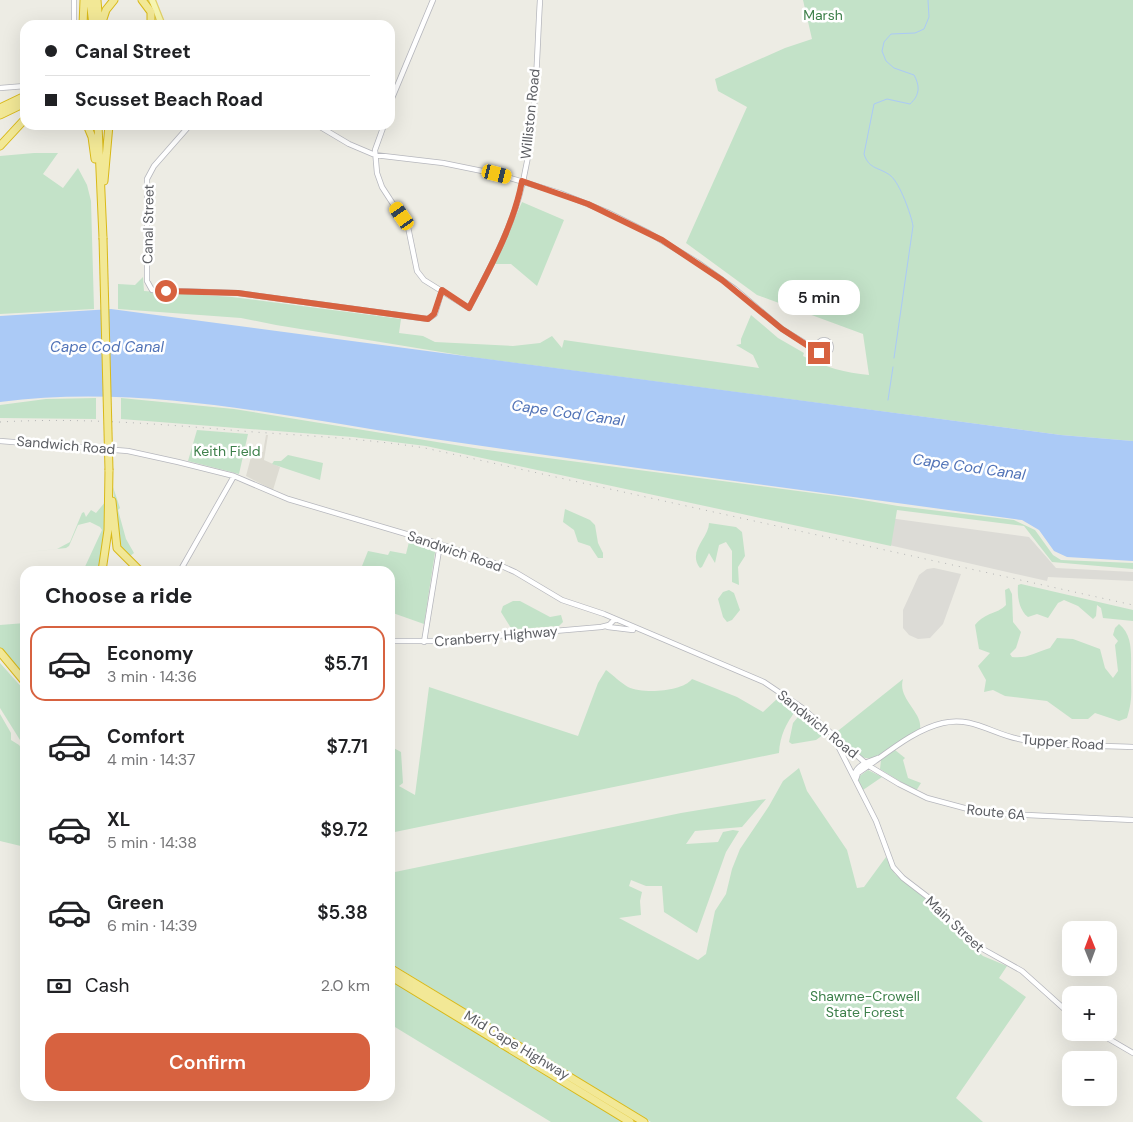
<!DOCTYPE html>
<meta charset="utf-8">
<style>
:root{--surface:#fff;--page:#f6f6f6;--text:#202124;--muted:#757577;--line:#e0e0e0;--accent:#d76240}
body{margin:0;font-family:"DM Sans",sans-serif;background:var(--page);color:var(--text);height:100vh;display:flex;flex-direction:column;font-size:19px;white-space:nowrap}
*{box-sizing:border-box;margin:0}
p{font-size:16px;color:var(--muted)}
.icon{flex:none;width:28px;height:28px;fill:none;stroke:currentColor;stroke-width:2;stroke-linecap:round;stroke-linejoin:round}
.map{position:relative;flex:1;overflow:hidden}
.sheet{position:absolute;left:20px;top:566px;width:375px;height:535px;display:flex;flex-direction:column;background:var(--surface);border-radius:15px;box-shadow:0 5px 20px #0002}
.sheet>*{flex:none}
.top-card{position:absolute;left:20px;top:20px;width:375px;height:110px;border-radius:15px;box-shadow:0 5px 20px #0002;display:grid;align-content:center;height:110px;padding:0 25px;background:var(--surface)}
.needle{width:32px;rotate:359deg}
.fabs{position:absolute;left:1062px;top:921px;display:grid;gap:10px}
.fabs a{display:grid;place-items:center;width:55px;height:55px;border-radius:10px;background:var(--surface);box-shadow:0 5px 20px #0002;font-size:25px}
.end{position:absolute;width:22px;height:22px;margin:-11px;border:6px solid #d76240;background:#fff;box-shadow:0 0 0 2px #fff}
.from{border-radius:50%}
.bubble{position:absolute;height:35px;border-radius:15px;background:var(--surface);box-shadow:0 5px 20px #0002;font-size:16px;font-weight:600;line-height:35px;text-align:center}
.car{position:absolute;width:15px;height:30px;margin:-15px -8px;border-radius:6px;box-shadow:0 0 4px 1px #0007;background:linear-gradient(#f5c518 24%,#345 0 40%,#f5c518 0 76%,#345 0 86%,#f5c518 0)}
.top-card b{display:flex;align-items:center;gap:18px;height:48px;font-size:19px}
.top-card b+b{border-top:1px solid var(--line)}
.top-card i{width:12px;height:12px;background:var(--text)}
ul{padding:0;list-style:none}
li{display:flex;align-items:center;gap:15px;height:75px;margin:0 10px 8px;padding:0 15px;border:2px solid transparent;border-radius:15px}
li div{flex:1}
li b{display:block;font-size:19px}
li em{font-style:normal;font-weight:600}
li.current{border-color:var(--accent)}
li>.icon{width:45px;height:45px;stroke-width:1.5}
h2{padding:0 25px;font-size:22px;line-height:60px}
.pay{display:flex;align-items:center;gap:12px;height:55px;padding:0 25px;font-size:19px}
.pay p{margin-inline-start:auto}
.primary-button{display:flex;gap:10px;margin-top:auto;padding:10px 25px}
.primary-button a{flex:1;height:58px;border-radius:15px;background:var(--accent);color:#fff;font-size:20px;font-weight:600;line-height:58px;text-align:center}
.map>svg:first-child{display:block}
.industrial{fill:#dcdbd6}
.education{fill:#dddbd2}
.green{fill:#c3e2c8}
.water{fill:#abcaf6}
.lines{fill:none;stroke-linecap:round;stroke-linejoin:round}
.stream{stroke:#abcaf6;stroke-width:1}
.secondary-casing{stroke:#b6b7bd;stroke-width:6}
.primary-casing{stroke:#e2d268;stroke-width:8}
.highway-casing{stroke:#d9b918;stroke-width:9}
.secondary{stroke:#fff;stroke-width:4.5}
.primary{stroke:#f6f5b0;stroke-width:5.5}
.highway{stroke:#f2e896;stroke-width:7}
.rail{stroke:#b4b5b5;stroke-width:1;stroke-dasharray:1 6;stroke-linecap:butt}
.highway-bridge-casing{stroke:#d9b918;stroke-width:9;stroke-linecap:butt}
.highway-bridge{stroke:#f2e896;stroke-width:7}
.route{stroke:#d76240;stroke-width:6}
.labels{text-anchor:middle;stroke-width:5;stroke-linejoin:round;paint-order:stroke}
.park-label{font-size:14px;fill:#3e804b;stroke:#fff}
.street-label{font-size:14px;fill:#5c5e63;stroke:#fff}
.water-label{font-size:15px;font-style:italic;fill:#5173b7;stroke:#fff}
</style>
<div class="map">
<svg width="1133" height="1122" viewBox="0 0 1133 1122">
<rect width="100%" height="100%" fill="#edece4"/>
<path class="industrial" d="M889,518l140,19 27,31 77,4v9l-85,-4 -1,4 -158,-36z
M934,568l27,6 -18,50 -13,14 -12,1 -9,-4 -6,-7v-18l16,-35 8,-6z"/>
<path class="education" d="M266,435h2l-4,25 16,7 -7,23 -27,-14 5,-19 6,-6 6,1z"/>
<path class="green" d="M803,0h330v441l-72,-6 -583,-77 -202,-33 -35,-7 -123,-9v-25l17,1 8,-8 1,14 88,6 169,22 -2,14 24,3 12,6 78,4 27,-3 12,-7 10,12 2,-8 195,28 -6,-13 -17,-10 5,-1v-5l10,-24 27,23 26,15 -1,3c21,11 43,17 66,19l-6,-41 -106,-39 -71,-52 61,-136 -29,-16 -3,-12 70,-31 27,-9z
M34,153h24l-15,21 20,14 15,-20 9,17 4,16 3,108 -94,5v-158z
M522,202l42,18 -27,66 -26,-22h-16z
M96,398v21l-96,-1v-13l46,-6z
M121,398l113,11 246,40 371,49 47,8 116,14 21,10 18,25 8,5 72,3v6l-81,-7 -28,-36 -127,-16 -6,36 -465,-100 -73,-9 -232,-18z
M197,430l51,4 -9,40 -51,-13z
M288,455l35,8 -3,17 -48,-16 2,-3h7z
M113,487l7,21 -2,2 8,29 8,14 -4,3 -11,-9z
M106,501l-1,37 -6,33h-16l19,-41 -2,-3 -10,-5 -12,3 -9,21 -3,2 -66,7 57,-6 13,-7 12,-29 2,-1 2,5 5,-7 5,3z
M565,509l25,11 5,5 3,18 5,10v5h-5l-8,-12 -12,-4 -4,-12 -11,-8z
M709,523l27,4 6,5 3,24 -7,11 1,18 -7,-3v-31l-6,-9 -7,3 -4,18 -6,-10 -7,14 -2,1c-13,-17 9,-30 9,-45z
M410,538l26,8 -12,78 -34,-12v-41h-30l8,-20 20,4 2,-4 16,3z
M1021,584l112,26v11l-30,-3 -2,-10 -4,-3 -1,11 -3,3 -15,-13 -14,-6 -6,3 -10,15 -11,-4 -9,3c-9,-7 -11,-21 -10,-32z
M1009,588l3,6 1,28 8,10 -5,16 -6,6 2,3c15,2 24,-5 38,-9l7,-10 16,1 27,10 5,19 8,10 5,-7 -3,-26 3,-4 -5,-6 2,-7 4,-4c14,11 12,30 12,47 0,19 2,28 -4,47l-8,3 -24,-8 -7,6h-16l-25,-18 -42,-5 -12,-6 -9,2 2,-12 -8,-14 12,-13 -11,-4 -4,-24c12,-14 21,-10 31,-20l-1,-15z
M729,590l5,3 6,17 -8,10 -5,2 -4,-5 -5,-18 5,-7z
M513,601h7l30,16 11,-2 2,7 -4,4 -42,3 -6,-1 -10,-16 2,-6z
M25,623v53l-25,-28v-23z
M0,663l25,28v57l-25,-40z
M606,670c7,5 15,13 22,17 15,7 54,5 64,-8l45,18 26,15 15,-14 18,12c-10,14 -16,25 -17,43l-389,80v-87l11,6 2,31 -4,3 16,9 14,-108 149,49 20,-53z
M903,679c-6,20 20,33 17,50 -14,10 -40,35 -58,28 -10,-5 -19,-16 -28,-23z
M802,712l22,18 -1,5 -7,5 -24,4 -3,-2 4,-19z
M0,714l11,19v7l8,5 6,8v94l-25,-6z
M895,750l10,8 -2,2 5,18 13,5 -5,8 -36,-22 1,-9z
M799,768l8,23 40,59 10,38 7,-1 22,-30 9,17 37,30 32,35 19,17 24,10 -8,12 27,19 -70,101 27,24h-332l-261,-159v-90l291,-60 85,-14 -24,28 -47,4 -9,13 32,-2 5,-10 10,-2 6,1 -13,21 -29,81 -33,-21 -2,-26h-16l-15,-6 -2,6 13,6 -2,9 1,14 -22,3 79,42 8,-6 9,-43 11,-17 6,-25 8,-20 29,-43 14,-25z
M868,770l14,7 -19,13 -6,-12z
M390,980l233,142h-72l-161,-98z"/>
<path class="water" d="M111,309l950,126 72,6v120l-66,-4 -13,-6 -15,-21 -17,-10c-198,-27 -397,-53 -595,-82 -141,-21 -284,-55 -427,-36v-86z"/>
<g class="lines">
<path class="stream" d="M894,358l19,-132c-2,-12 -13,-42 -22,-50 -11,-9 -22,-6 -27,-22l10,-50 13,-5 23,5c10,-9 10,-18 4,-29l-20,-7 -8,-7 -4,-10 2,-9 7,-8 24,-1 9,-4 5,-12 -1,-17
M888,400l5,-33"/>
<g class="secondary-casing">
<path id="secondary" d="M74,0v25
M0,88l25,-2
M390,103l43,-103
M190,125l-36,41 -7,13v102l5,9 86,3 190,26 7,-5 7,-24
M317,125l32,19 26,11 68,8 54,11 63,19 47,19 42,21 48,29 38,27 47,40 36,22
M384,125l-9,25 2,23 5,14 26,40 9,44 7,9 45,28c19,-36 39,-73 50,-111 18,-64 17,-132 21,-197
M817 347a7 7 0 1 1 14 0a7 7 0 1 1-14 0Z
M0,441l128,10 50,11 56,14 54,23 152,45 57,20 18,8 47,28 42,14 160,68 37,25 68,59 30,18 28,14 56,15 150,7
M180,571l54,-95
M608,627l25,3
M390,641h47l164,-14 8,-2 6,-6
M424,642l16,-98
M835,740l41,81 17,46 10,11 30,23 39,42 50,28 49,44
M854,776c2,-11 15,-15 24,-18
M856,779l2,-6c26,-17 54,-43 85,-50 29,-7 49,11 76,16 37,8 77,6 114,8
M1097,1032l36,21"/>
</g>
<g class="primary-casing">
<path id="primary" d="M152,0l10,25"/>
</g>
<g class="highway-casing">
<path id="highway" d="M90,0l3,25
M97,0l2,25
M142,0l9,12v13
M83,25l1,-25
M101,25l5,-15 8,-10
M0,108l25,-12
M0,115l25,-12
M87,125l5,12 3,22
M98,125l5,113
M0,146l25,-27
M104,181l5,-56
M112,501l5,47 23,23
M102,571l6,-41 1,-60
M122,571h11
M0,652l25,30
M390,968l254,154
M390,976l240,146"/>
</g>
<use href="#secondary" class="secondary"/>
<use href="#primary" class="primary"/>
<use href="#highway" class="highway"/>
<path class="rail" d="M0,422c85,-5 170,3 254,10 57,4 114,7 171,16l708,157"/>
<g class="highway-bridge-casing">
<path id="highway-bridge" d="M103,238l6,232"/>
</g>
<use href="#highway-bridge" class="highway-bridge"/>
</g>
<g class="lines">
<path class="route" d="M166,291l72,2 190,26 6,-5 8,-24 27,18c21,-40 45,-83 53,-127l66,23 74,36 60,40 60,49 37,24"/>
</g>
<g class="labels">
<g class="park-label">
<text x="823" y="20">Marsh</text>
<text x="227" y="456">Keith Field</text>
<text x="865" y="1001">Shawme-Crowell<tspan x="865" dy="16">State Forest</tspan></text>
</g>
<g class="street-label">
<text transform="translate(530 114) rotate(-84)" y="5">Williston Road</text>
<text transform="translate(148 224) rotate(-89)" y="5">Canal Street</text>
<text transform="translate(66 445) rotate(5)" y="5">Sandwich Road</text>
<text transform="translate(455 551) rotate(19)" y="5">Sandwich Road</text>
<text transform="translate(496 636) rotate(-5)" y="5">Cranberry Highway</text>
<text transform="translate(818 724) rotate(39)" y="5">Sandwich Road</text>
<text transform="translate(1063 742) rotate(4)" y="5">Tupper Road</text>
<text transform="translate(996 812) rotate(6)" y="5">Route 6A</text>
<text transform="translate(955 924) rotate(43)" y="5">Main Street</text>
<text transform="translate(517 1045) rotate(31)" y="5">Mid Cape Highway</text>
</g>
<g class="water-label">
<text x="107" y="352">Cape Cod Canal</text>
<text transform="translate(568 413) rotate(8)" y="5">Cape Cod Canal</text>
<text transform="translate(969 467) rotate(8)" y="5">Cape Cod Canal</text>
</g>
</g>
</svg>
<div class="fabs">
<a><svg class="needle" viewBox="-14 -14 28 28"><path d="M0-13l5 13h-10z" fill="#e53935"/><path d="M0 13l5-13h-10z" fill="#757577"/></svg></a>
<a>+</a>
<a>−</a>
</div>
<i class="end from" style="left:166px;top:291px"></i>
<i class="end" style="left:819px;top:353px"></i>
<div class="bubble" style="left:778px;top:280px;width:82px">5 min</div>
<i class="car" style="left:497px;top:174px;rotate:104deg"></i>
<i class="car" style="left:402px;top:216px;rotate:325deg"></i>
<div class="top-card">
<b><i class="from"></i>Canal Street</b>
<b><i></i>Scusset Beach Road</b>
</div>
<section class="sheet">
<h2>Choose a ride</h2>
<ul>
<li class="current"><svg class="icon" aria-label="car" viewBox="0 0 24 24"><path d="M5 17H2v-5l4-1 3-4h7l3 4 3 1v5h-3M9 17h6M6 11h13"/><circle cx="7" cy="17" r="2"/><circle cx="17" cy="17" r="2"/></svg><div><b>Economy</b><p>3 min · 14:36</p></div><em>$5.71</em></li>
<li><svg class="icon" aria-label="car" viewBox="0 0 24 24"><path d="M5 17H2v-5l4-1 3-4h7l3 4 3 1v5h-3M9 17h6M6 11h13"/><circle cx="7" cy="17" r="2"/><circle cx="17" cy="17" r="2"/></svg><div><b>Comfort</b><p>4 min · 14:37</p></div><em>$7.71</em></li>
<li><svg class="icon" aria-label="car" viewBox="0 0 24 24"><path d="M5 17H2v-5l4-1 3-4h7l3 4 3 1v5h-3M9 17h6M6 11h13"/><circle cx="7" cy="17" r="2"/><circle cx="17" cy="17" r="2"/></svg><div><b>XL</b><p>5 min · 14:38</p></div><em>$9.72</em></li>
<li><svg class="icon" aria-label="car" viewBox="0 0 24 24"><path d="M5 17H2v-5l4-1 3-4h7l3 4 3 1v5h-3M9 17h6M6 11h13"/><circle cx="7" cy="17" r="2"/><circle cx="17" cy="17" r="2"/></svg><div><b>Green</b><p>6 min · 14:39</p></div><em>$5.38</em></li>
</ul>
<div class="pay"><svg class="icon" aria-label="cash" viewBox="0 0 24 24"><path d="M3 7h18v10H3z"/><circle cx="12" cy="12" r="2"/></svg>Cash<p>2.0 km</p></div>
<div class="primary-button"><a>Confirm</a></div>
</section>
</div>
